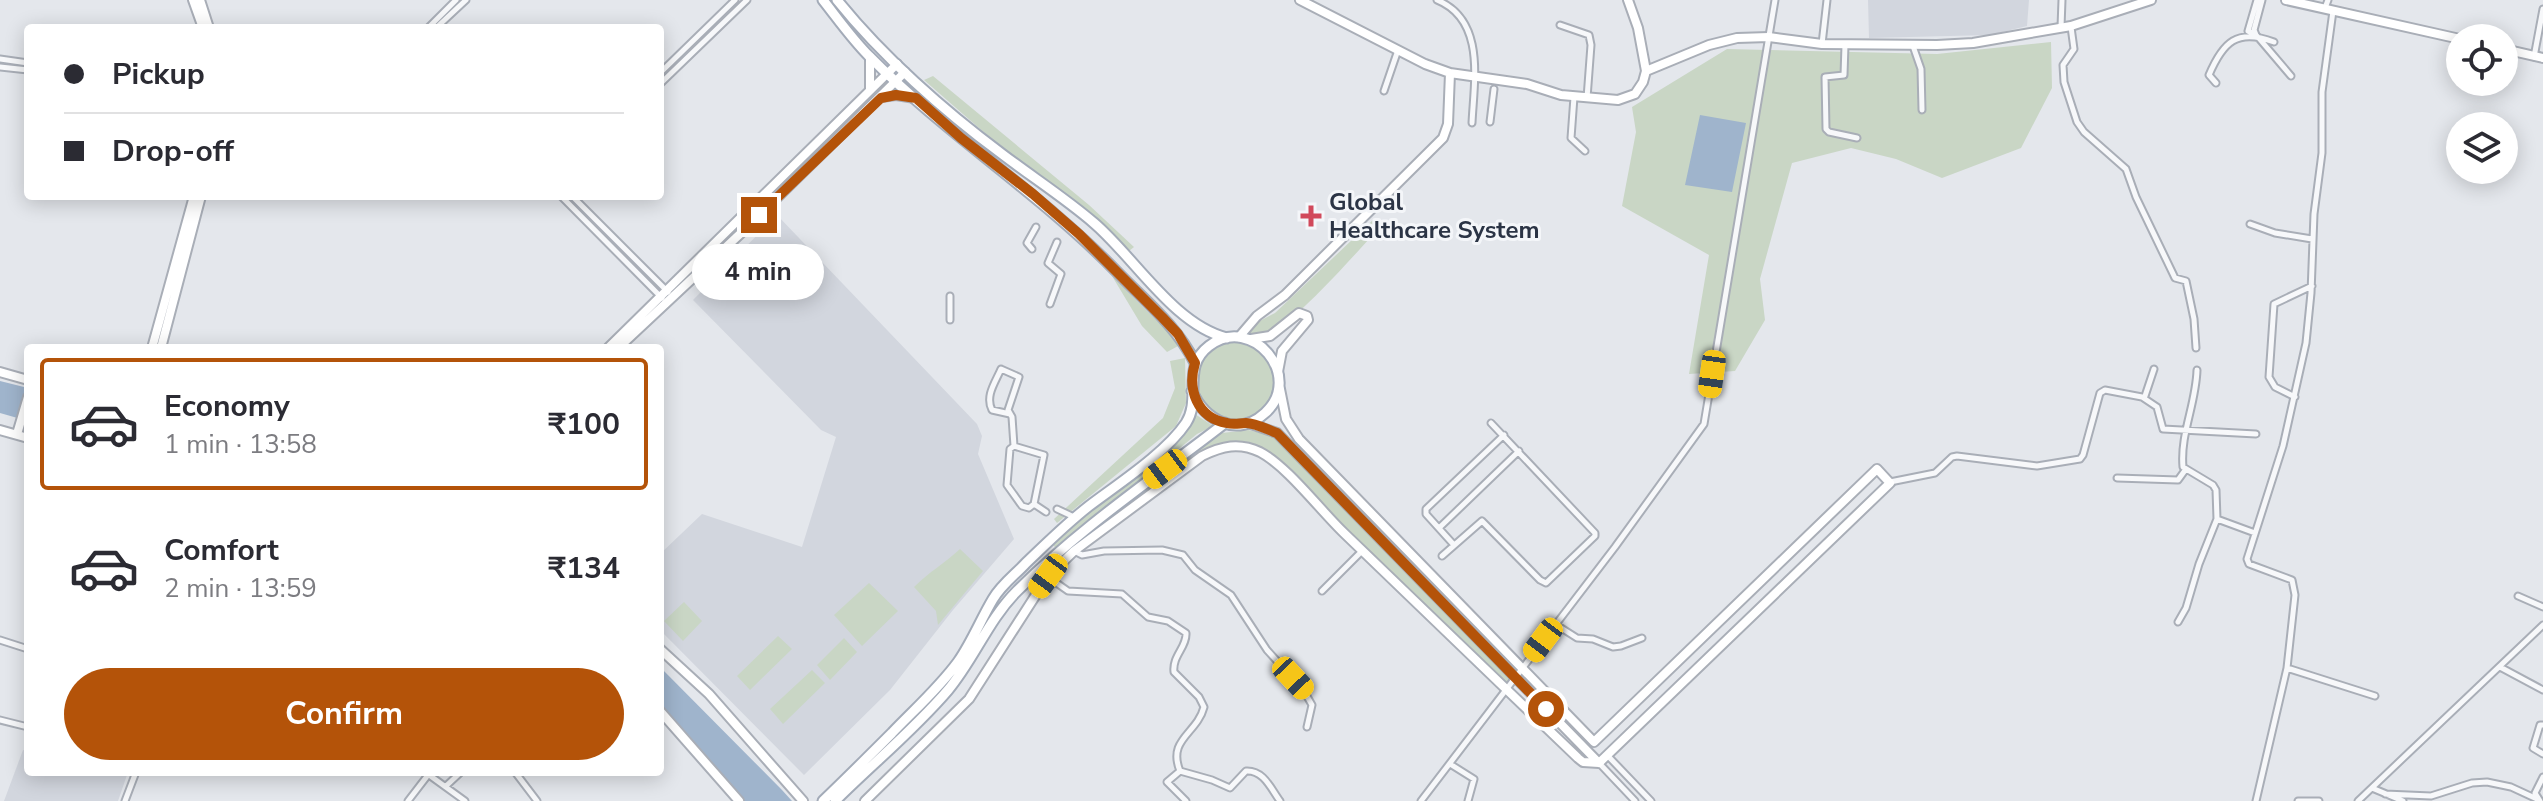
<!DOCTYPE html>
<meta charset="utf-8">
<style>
:root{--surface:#fff;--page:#f7f7f7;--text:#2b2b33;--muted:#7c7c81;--line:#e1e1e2;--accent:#b45309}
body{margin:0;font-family:"Nunito Sans",sans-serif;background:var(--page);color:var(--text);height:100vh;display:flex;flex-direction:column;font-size:30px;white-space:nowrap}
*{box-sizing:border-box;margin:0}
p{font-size:26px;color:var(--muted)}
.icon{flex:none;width:44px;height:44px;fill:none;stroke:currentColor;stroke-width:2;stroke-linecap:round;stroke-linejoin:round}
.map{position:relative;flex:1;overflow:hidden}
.sheet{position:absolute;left:24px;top:344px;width:640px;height:432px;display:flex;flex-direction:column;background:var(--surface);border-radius:8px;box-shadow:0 4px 20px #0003}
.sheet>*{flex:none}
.guide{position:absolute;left:24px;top:24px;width:640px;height:176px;border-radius:8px;box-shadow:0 4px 20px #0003;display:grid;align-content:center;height:176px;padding:0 40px;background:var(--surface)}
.buttons{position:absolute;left:2446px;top:24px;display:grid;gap:16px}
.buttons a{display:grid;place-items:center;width:72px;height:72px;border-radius:50%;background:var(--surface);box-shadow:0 4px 20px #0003;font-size:40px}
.end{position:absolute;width:36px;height:36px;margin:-18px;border:10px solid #b45309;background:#fff;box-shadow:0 0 0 4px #fff}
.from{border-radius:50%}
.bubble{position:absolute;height:56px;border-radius:28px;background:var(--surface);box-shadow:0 4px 20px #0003;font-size:26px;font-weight:700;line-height:56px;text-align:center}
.car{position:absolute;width:24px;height:48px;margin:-24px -12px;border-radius:10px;box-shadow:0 0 6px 2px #0007;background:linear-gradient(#f5c518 24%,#345 0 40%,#f5c518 0 76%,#345 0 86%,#f5c518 0)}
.guide b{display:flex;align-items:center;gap:28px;height:76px;font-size:30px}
.guide b+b{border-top:2px solid var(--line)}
.guide i{width:20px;height:20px;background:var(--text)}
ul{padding:14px 0 0;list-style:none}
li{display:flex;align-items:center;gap:24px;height:132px;margin:0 16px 12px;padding:0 24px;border:4px solid transparent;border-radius:8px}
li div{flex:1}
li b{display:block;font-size:30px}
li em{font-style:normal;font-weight:700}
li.active{border-color:var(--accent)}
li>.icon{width:72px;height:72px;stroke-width:1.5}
.action{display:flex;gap:16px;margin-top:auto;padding:16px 40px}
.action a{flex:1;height:92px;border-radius:48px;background:var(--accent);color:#fff;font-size:32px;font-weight:700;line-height:92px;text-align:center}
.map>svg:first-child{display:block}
.built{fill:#d2d6de}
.green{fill:#c9d6c5}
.water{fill:#9fb4cc}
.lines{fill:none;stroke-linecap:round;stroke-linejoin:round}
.street-casing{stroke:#a9aeb7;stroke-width:9}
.secondary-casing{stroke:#a9aeb7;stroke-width:12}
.primary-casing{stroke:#a3abb8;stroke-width:13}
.street{stroke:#f7f8fa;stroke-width:5}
.secondary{stroke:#fff;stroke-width:8}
.primary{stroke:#fff;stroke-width:9}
.route{stroke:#b45309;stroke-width:10}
.poi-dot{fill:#d1495b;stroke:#f4f6f9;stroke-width:3}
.labels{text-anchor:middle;stroke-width:6;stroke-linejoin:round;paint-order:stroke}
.poi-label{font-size:24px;font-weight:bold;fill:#2b3445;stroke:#f4f6f9;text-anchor:start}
</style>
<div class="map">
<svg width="2543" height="801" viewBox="0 0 2543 801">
<rect width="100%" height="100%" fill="#e4e7ec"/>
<path class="built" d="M1868,0h161l-2,26 -37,9 -121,3z
M777,215l200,209 5,12 -4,18 36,85 -61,71 -63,80 -86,85 -144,-145v-76l42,-40 100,33 34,-110 -15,-7 -128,-130z
M23,750l5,1v21h86l13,3 -9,26h-114z"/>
<path class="green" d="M2051,42l1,46 -31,60 -79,30 -46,-19 -45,-11 -59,15 -32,116 5,41 -30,51 -46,3 20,-119 -87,-49 14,-74 -4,-25 95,-58 210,5z
M933,76l156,129 45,42 -5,4 -24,-25 -102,-77 -79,-69z
M1374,219l6,1 3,4c-23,24 -85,97 -113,108 -8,3 -16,2 -25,0l9,-8 21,-11z
M1112,276l66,66 2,3 -13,7 -25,-26z
M1195 381a40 40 0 1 1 80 0a40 40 0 1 1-80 0Z
M1185,358l1,45 -10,23 -119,97 -3,-4 109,-101 12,-30 -5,-27z
M1195,414l18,12 -16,8 -140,115 -6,-6c33,-28 131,-95 144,-129z
M1248,430l25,6 238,243 -4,4 -152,-143 -80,-81 -30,-14 -19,-2 -16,5 -52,35 -2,-3 66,-47z
M960,549l23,22 -45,54 -2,-14 -22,-24c15,-15 31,-24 46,-38z
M869,583l29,28 -36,35 -28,-31z
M684,602l18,19 -19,20 -19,-20z
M778,636l14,13 -42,41 -13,-14z
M844,638l13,14 -27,28 -13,-15z
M812,670l13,13 -42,41 -13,-15z"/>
<path class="water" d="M1700,115l46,8 -14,69 -47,-7z
M0,381l28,7v33l-28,-8z
M660,667l122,123 10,11h-53l-79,-84z"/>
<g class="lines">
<g class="street-casing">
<path id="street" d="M1437,0c49,20 37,81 35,123
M2257,0l-9,31 9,5 34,40
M2325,8l3,-8
M1560,25l29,10 2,10 -4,53
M2061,27l1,-27
M2071,27l3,22 -11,16 1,17 13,40 7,10 42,37 10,28 39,81 11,3 8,38 2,29
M428,28l28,-28
M436,28l30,-28
M2256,35l-2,-5 8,-30
M1822,44l5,-44
M1845,45l-1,30 -19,2 1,52 3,3 28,6
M1913,46l8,23 1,41
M2534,57l9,-48
M0,59l28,4
M0,67l28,3
M660,73l75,-73
M2216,83l-7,-8c14,-33 28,-47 65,-33
M660,84l87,-84
M1384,91l14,-41
M1574,97l-3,41 14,13
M1490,122l4,-33
M561,196l101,102
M572,196l96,96
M2250,224l25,9 37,6
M1032,249l-5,-6 9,-16
M1050,304l11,-30 -13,-11 9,-21
M950,320v-24
M2197,370c-1,34 -17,64 -14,97l30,18 3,5 1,29 38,14
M2143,397l2,-1 9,-27
M2295,397l-20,-10 -6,-10 5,-73 38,-18
M1010,414l-18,-4c-7,-14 3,-27 9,-41l18,8 -11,33 4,7 2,29 30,9 -10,49 12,8
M1014,446l-4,3 -3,36 15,21 7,2 5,-4
M2117,478l61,2 8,-11
M1890,482l45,-9 17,-16 5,-1 80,10 43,-7 3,-4 17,-62 5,-3 37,7 15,10 6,22 93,5
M1057,509l17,8
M1439,528l80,-77
M1454,545l-28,-31v-5l78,-74
M1074,551l8,4 22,-4 58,-1 21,5 12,15 36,25 36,55 37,41 8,14 -5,22
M1442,556l40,-35 58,59 6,3 49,-47v-3l-104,-110
M1048,577l20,14 54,3 26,23 20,4 18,12c1,14 -14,23 -12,39l25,25 5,10c-7,27 -37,32 -24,64l-13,11 19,19
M1322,591l40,-40
M2518,596l25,11
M2178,622l8,-14 13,-44 18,-45
M1555,624l22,14 16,1 20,8 8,-1 21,-8
M0,640l28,9
M2500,667l43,23
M2287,668l88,28
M0,720l28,7
M2543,725h-3l-7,23 10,6
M1607,755l44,46
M1599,763l36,38
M1450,764l24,15 -6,22
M1180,771l32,9 18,8 16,-17c18,-1 25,18 34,30
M425,772l40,29
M515,772l22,29
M446,786l15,-14
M2372,788l31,13
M2385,794l46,2 41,-13 15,-1 24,5 26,12
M125,801l11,-29
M408,801l20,-26
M1421,801l194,-254 89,-123 71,-424
M2256,801l31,-133 8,-73 -3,-15 -43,-16 -2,-5 36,-113 23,-103 5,-50 3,-79 8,-61v-61l11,-81
M2298,801h21
M2358,801l185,-176
M2540,801l-5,-8 8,-16"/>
</g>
<g class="secondary-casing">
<path id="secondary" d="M193,0l10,28
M200,0l9,28
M1300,0l125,64 25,9 77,11 34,11 57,5 17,-6 8,-12 3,-11 -8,-43 -10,-28
M2286,0l174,39
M2504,49l39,9
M870,57v33
M1646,71l63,-26 28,-7 32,-1 53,7 115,1 36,-2 98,-17 80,-26
M881,97l15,-2 19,3
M1239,337l18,-21 28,-21 158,-157 5,-14 2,-51
M1251,339l19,-3 29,-23 8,3 1,4 -26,31 -4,21
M152,348l42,-152
M161,348l40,-152
M608,348l289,-284
M618,348l123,-115 164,-161
M0,372l28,8
M1248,423l29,10 322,330 291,-280 -13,-14 -283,273 -295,-303 -13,-20 -6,-30
M0,430l28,8
M17,434l11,-37
M660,649l49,45 94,107
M660,711l79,90
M865,801l104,-102 79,-123 26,-25 128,-95c20,-10 37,-14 58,-4 27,14 60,58 84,81 77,75 156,150 234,225l5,4 16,1"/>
</g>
<g class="primary-casing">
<path id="primary" d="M823,0c15,19 29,39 46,56 77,78 171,137 247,215 28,29 61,55 79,92
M837,0c45,56 107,111 165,154 30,23 63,44 92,69 40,34 80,102 133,115
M823,801c23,-22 46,-45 69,-68 22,-23 47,-45 66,-71 14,-20 23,-43 35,-63 9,-15 22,-24 33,-36 21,-20 40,-39 63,-57 29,-22 77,-53 97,-83 16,-25 -5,-56 23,-77 43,-33 96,31 56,67 -27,25 -61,8 -73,-22
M835,801c37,-37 79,-71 113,-111 26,-31 40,-70 69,-99 63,-63 137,-113 208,-168"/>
</g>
<use href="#street" class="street"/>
<use href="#secondary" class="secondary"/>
<use href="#primary" class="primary"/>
</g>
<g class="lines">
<path class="route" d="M759,215l122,-117 15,-3 20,3 45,40 72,56 46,40 83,83 16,17 17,29c-8,26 2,55 32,60 7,2 13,0 19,0 10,0 22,7 31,10l269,276"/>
</g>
<path class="poi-dot" d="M1307 204h8v8h8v8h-8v8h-8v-8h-8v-8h8z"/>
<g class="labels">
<g class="poi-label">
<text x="1329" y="210">Global<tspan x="1329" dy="28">Healthcare System</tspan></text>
</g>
</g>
</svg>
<div class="buttons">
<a><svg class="icon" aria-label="locate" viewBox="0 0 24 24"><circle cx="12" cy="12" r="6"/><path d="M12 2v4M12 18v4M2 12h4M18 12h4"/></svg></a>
<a><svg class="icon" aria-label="layers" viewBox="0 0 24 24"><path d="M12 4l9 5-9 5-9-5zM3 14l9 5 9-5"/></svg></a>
</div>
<i class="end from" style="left:1546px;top:709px"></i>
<i class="end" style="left:759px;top:215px"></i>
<div class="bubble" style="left:692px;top:244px;width:132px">4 min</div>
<i class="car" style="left:1712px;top:374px;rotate:188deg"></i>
<i class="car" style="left:1165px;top:469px;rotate:233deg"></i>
<i class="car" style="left:1048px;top:576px;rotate:216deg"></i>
<i class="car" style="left:1543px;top:640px;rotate:217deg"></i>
<i class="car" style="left:1293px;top:678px;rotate:137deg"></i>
<div class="guide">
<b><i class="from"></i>Pickup</b>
<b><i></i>Drop-off</b>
</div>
<section class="sheet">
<ul>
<li class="active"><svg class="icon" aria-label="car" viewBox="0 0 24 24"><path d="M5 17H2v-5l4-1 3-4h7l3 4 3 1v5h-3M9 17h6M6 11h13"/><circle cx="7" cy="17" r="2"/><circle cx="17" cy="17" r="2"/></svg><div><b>Economy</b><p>1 min · 13:58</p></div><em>₹100</em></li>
<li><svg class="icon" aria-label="car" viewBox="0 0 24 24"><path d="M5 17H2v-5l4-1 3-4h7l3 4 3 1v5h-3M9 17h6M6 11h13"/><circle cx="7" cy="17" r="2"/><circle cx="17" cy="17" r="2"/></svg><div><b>Comfort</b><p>2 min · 13:59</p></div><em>₹134</em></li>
</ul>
<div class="action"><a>Confirm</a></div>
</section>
</div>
